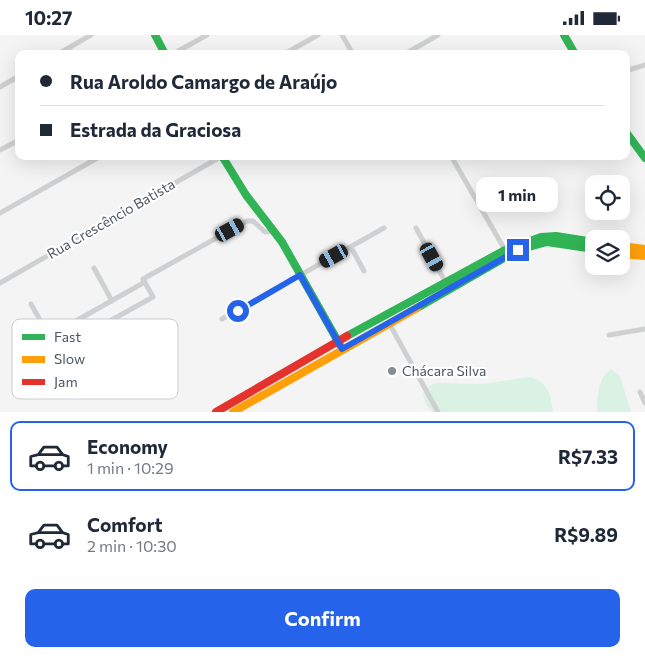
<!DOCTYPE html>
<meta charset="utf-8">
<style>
:root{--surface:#fff;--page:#f6f6f7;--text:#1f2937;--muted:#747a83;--line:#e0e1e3;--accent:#2563eb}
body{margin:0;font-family:Commissioner,sans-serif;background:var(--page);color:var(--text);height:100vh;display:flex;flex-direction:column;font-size:19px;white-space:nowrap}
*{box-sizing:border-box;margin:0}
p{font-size:16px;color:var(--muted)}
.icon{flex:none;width:28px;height:28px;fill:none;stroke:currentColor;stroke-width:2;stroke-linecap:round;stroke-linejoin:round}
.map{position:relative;height:377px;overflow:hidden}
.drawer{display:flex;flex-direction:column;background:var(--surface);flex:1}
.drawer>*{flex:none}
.hud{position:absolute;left:15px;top:15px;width:615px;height:110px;border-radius:10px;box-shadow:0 5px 20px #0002;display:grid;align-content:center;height:110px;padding:0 25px;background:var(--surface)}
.controls{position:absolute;left:585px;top:140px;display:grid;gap:10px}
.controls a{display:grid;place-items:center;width:45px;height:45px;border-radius:10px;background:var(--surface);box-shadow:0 5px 20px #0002;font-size:25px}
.end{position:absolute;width:22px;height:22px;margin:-11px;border:6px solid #2563eb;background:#fff;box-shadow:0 0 0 2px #fff}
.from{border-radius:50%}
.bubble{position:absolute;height:35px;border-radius:10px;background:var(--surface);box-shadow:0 5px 20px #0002;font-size:16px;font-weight:700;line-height:35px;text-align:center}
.car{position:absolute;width:15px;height:30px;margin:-15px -8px;border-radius:6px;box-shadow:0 0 4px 1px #0007;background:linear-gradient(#222 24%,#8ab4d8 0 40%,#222 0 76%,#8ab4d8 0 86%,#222 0)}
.hud b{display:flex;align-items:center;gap:18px;height:48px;font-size:19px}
.hud b+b{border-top:1px solid var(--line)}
.hud i{width:12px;height:12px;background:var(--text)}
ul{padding:9px 0 0;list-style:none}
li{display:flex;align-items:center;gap:15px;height:70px;margin:0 10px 8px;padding:0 15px;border:2px solid transparent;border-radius:10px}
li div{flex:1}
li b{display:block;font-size:19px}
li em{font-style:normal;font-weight:700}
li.active{border-color:var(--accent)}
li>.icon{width:45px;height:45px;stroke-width:1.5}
.cta{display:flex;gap:10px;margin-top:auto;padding:10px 25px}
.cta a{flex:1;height:58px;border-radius:10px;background:var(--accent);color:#fff;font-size:20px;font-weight:700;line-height:58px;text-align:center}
.status{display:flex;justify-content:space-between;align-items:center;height:35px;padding:0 25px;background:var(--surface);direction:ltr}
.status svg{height:14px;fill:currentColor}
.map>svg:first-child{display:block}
.green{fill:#d9f2e3}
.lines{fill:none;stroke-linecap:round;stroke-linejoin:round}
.street{stroke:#ced0d2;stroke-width:5}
.fast{stroke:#30b455;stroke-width:8}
.slow{stroke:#ff9f0a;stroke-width:8}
.jam{stroke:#e5322d;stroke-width:8}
.route{stroke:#2563eb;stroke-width:6}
.poi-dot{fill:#868d94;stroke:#fff;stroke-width:2}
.labels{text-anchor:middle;stroke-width:4.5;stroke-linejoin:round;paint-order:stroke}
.street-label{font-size:14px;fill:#4a5661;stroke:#fff}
.poi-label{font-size:14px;fill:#4a5661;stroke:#fff;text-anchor:start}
.key{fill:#fff;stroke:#c9ccd0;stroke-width:1}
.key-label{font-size:14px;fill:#4a5661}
</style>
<div class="status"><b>10:27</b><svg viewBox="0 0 49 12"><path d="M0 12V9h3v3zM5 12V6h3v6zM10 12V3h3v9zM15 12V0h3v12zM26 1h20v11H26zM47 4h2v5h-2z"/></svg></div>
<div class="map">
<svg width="645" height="377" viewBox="0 0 645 377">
<rect width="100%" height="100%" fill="#f4f4f4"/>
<path class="green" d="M611,334l9,7 11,36h-34c0,-15 1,-34 14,-43z
M530,342c18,5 21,18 23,35h-120l-7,-7 -3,-11 6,-8 7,-3 47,1z"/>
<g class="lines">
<path class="street" d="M342,0l11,19
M58,19l33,-19
M173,19l34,-19
M284,19l34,-19
M405,19l33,-19
M626,36l19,-6
M0,52l19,-11
M0,115l19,-10
M451,121l54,94
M0,178l101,-57
M416,193l30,55
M351,212l13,24
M94,233l18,33
M145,247l-110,62 8,14 110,-61 -10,-18 104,-58h6l12,11 8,-1
M0,248l222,-127
M31,269l18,32
M222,284l162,-91
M389,288l49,89
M609,300l36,-6
M640,357l5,11"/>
<path class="fast" d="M155,0l10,19
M564,0l11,19
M626,97l19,26
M222,121l24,39 36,47 58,103
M417,273l101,-58 29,-8 47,7
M347,301l158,-86 36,-13 15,-1 38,6"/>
<path class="slow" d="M621,211l24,3
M621,219l24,2
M233,377l184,-104"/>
<path class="jam" d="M216,377l131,-76"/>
</g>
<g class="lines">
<path class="route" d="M238,276l62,-36 42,74 176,-99"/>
</g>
<circle class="poi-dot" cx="392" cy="336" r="5"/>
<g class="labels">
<g class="street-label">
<text transform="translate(111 184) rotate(-30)" y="5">Rua Crescêncio Batista</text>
</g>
<g class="poi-label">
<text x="402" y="341">Chácara Silva</text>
</g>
</g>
<rect x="12" y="284" width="166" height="80" rx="8" class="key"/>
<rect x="22" y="299" width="23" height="6" fill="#30b455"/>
<rect x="22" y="321" width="23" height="7" fill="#ff9f0a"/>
<rect x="22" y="344" width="23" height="6" fill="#e5322d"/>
<g class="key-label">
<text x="54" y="307">Fast</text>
<text x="54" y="329">Slow</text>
<text x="54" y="352">Jam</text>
</g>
</svg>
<div class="controls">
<a><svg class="icon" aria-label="locate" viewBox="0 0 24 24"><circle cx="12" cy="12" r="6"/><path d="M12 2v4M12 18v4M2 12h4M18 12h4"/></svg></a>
<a><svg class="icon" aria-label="layers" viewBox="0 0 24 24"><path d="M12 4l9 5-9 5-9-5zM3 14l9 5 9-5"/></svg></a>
</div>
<i class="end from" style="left:238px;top:276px"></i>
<i class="end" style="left:518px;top:215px"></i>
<div class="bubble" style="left:476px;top:142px;width:82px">1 min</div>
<i class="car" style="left:230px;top:195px;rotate:61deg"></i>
<i class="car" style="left:334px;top:221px;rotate:241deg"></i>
<i class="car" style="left:432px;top:222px;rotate:151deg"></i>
<div class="hud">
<b><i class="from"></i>Rua Aroldo Camargo de Araújo</b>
<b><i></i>Estrada da Graciosa</b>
</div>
</div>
<section class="drawer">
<ul>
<li class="active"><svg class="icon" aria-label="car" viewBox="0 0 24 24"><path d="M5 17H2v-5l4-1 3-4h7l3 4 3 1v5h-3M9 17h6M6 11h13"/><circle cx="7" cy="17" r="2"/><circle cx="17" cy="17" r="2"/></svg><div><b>Economy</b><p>1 min · 10:29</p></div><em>R$7.33</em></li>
<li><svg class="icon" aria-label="car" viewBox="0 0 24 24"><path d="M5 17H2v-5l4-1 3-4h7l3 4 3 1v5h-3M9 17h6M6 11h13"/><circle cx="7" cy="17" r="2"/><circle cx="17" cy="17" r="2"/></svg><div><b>Comfort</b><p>2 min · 10:30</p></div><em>R$9.89</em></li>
</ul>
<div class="cta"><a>Confirm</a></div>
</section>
